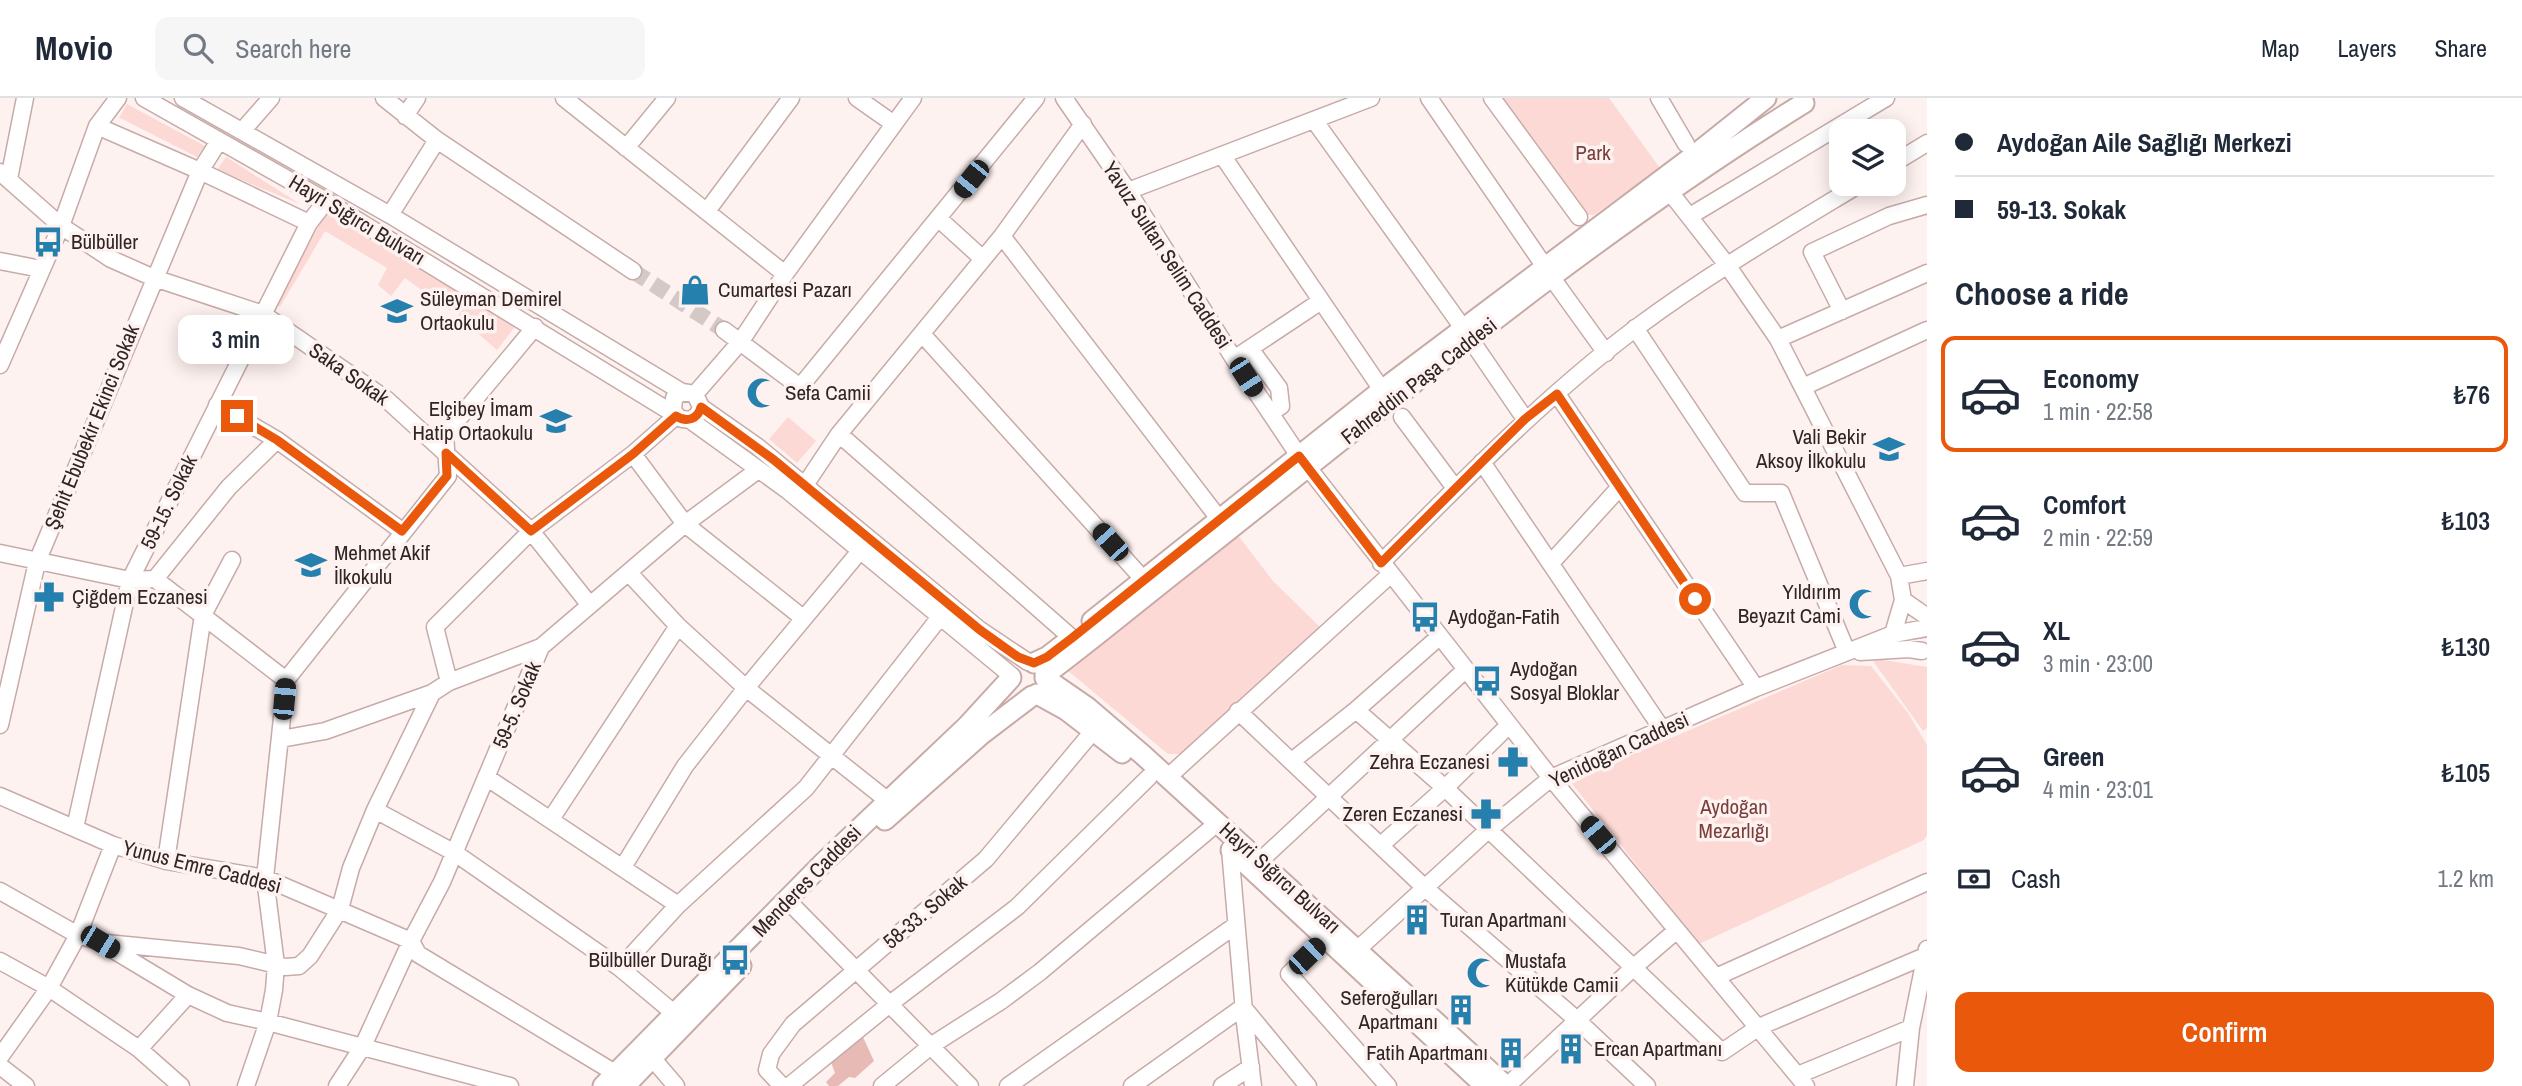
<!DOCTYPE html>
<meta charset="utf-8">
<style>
:root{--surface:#fff;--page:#f6f6f7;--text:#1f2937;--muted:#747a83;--line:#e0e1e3;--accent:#ea580c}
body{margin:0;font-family:"Archivo Narrow",sans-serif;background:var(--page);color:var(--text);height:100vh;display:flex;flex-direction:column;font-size:26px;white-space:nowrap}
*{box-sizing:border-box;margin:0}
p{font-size:23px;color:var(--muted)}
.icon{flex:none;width:38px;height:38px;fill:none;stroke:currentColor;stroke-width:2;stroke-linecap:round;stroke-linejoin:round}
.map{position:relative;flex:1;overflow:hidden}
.side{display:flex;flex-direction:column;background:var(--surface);width:595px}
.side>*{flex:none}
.top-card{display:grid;align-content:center;height:154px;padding:0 28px;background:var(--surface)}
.tools{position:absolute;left:1829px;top:21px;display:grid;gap:14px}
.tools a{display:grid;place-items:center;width:77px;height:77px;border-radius:14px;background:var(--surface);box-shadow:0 4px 18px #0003;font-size:35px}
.end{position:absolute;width:32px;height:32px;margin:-16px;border:9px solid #ea580c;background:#fff;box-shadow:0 0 0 4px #fff}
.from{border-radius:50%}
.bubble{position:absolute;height:49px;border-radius:14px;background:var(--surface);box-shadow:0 4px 18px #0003;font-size:23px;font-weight:600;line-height:49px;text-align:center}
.car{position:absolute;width:21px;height:42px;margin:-21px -10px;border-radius:9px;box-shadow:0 0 5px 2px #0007;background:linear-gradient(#222 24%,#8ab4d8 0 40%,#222 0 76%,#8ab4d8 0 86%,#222 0)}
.top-card b{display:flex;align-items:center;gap:24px;height:66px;font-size:26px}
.top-card b+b{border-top:2px solid var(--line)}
.top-card i{width:18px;height:18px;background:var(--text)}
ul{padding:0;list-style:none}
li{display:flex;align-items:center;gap:21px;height:116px;margin:0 14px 10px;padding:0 14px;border:4px solid transparent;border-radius:14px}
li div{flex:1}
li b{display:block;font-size:26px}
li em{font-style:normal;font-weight:600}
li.current{border-color:var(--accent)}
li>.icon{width:63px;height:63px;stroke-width:1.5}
h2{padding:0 28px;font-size:32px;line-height:84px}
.pay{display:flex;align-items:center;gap:18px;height:77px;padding:0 28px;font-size:26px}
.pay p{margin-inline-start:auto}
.action{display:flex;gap:14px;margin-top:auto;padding:14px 28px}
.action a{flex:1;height:80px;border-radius:14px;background:var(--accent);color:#fff;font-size:28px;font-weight:600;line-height:80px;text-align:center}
header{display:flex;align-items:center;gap:42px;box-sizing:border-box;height:98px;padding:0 35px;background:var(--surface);border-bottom:2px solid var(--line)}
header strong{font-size:33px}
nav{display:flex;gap:38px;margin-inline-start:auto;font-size:24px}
.search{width:490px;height:63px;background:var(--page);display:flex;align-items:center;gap:18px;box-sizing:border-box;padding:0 24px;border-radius:14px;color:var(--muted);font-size:26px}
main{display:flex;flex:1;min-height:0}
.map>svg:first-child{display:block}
.green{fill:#fdd9d5}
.forest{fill:#e7bab6}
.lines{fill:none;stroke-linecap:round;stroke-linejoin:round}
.minor-tunnel{stroke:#d5c9c7;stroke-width:16;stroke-dasharray:16 8;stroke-linecap:butt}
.minor-casing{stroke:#c6aba8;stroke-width:19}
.major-casing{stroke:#c6aba8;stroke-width:23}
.minor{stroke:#fff;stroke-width:16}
.major{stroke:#fff;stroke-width:19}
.route{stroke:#ea580c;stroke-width:9}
.labels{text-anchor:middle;stroke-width:7;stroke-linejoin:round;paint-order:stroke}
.park-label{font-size:21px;fill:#793f3b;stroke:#fef2f0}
.street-label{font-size:21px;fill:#302524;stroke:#fef2f0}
.poi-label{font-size:21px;fill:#302524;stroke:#fef2f0;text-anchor:start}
</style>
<header>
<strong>Movio</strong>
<div class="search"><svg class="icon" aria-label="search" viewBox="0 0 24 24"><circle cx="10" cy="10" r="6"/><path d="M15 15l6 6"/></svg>Search here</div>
<nav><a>Map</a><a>Layers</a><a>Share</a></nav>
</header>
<main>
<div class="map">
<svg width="1927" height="988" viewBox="0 0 1927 988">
<rect width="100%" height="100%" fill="#fef2f0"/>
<path class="green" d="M1499,0h110l51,70 -66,47h-12z
M127,6l78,42 -8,11 -75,-38 -3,-1z
M226,59l74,47 -83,-34z
M330,108l136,80 -16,25 -45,-33 -14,18 -13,-11 9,-17 -62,-37 -45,76 -4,-3z
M474,193l47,28 -24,31 -39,-34z
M788,319l28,24 -19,22 -28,-24z
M1237,436l36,47 48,47 -141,126h-12l-101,-84z
M1871,560l56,9v61l-4,3z
M1842,567l29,1 37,47 19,32v90l-3,5 -225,104 -129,-163z"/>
<path class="forest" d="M862,937l12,26 -19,17 -6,-1 -11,9h-9l-3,-4 9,-9 -4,-11z"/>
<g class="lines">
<path class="minor-tunnel" d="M633,173l91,59"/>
<g class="minor-casing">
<path id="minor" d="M144,0l182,103 348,213
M183,0l207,117 292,177 13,2 6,13c-3,11 -11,15 -22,11l-6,-7 1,-13 8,-6
M384,0l53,42 196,131
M564,0l221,176
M857,0l37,26
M1064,0l64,93 106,168 65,97 252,322 255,308
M1429,0l116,169
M1492,0l87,119
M1659,0l27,46
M405,18l12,-18
M1314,22l149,208
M97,28l103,45 109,52
M242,33l29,-33
M626,50l41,-50
M1222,57l160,235
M1894,65l33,-20
M0,74l61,54 50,33 43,19 109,36 123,85 145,132 58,73
M9,81l16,-81
M1128,93l243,-93
M1670,94l57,73 51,74 121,237 4,24 20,14
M707,113l84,-113
M390,117l47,-75
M1690,118l196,-118
M939,121l44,40
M1002,138l218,284
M0,163l41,8
M1552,180l54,75
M1842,213l-30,-59 77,-36 38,-11
M1635,230l110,165h36l66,159
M724,232l76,57 236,-289
M923,237l220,244
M1778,241l149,-66
M1471,242l54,79
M1251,252l28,38 2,18 -11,7
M1234,261l87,-58
M0,267l61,-139 36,-100 21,-28
M1803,289l124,-57
M695,296l46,-53 44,-67 128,-176
M1557,296l199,294
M217,307l60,35 125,91
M701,309l57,40 222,183 48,32
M1402,319l53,71
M690,322l97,70 225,186
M839,336l233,204
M633,356l52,70 118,94
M1482,364l180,267
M805,387l34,-51 163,-198 81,-112
M0,455l130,27 25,-1 131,101
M1381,465c82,-82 162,-165 255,-235 71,-53 148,-98 224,-144
M1551,465l69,-76
M629,475l49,53 68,62 141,112
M1899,478l28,-5
M155,481l74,-92 48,-47
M1893,536l10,-34
M1860,554l49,-3 13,2
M449,584l-14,-55 96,-96 102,-77 43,-38
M1356,612l89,78 277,264 37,-25 166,-71
M1238,613l186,176 153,133 70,66
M0,627l37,-163 163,-391 19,-30
M281,641l44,-8 107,-38 17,-11 92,-35
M1292,663l64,-51 83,-73
M486,679l192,128
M1168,679l223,-203
M0,698l113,49 53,16 99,17 146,63 7,13 197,119
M375,712l80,43 165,115 55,46
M551,721l127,-193
M75,730l55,-248 179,-357 17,-22
M1381,747l64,-57 64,-63
M1230,751l15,174 8,63
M1261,762l204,-190
M166,763l37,-246 29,-55
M623,769l62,-101 61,-78 114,-137
M0,793l78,44 22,7 88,53 39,18 41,9 242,64
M795,810l175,178
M1326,840l-37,36 99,112
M106,845l133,13 46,11 14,-1 11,-10 30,-47 11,-41 24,-58 57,-117
M1358,851l130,-119 63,-52 205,-90 137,-54 34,-6
M0,863l49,27 90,61 42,37
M620,870l58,-63 128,-117 134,-171
M1716,879l211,-95
M139,951l49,-54
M0,959l49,-69 29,-53 35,-90
M653,961l23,27
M0,968l26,20
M1798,977l113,-47
M246,988l22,-64 6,-32 2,-25 -11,-87 21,-198 162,-204 -3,-41 90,-108
M337,988l26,-40 48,-105 31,-59 99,-235 144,-123 73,-54
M782,988l-15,-16 4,-16 22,-30 193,-165 108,-129
M789,988l102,-83 126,-96 132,-130
M882,988l50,-41 69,-44 39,-29 169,-142
M1008,988l228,-161
M1132,988l111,-79 65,79
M1222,988l29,-19
M1507,988l127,-119 43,-37
M1905,988l6,-58 16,-79"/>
</g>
<g class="major-casing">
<path id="major" d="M1092,523l290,-231 315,-237 69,-55
M1034,565l13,-6 22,-17
M1045,577c47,-35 91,-72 137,-108 203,-160 402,-328 622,-464
M1045,580l42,29 56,48 363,331
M1037,596l29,16 56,43
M885,722l97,-86 50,-38
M1231,752l254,236
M603,988l222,-225 142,-135 44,-48
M625,988l116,-120"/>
</g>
<use href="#minor" class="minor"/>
<use href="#major" class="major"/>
</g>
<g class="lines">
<path class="route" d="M237,318l40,24 125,91 45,-55 -1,-23 85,78 102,-77 43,-38c11,7 22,3 25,-9l73,53 206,170 38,27 16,6 13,-6 25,-19 227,-182 82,107 144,-144 32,-25 138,205"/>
</g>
<defs>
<g id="bus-bare" transform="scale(2.415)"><path d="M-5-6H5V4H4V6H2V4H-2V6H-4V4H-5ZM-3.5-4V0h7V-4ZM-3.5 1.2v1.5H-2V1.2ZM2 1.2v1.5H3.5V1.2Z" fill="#2680ae" stroke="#fef2f0" stroke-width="2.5" paint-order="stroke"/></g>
<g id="shop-bare" transform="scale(2.415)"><path d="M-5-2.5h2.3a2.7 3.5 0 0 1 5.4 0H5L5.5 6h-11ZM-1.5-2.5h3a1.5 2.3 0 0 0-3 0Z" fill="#2680ae" stroke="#fef2f0" stroke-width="2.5" paint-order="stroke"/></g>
<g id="school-bare" transform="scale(2.415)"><path d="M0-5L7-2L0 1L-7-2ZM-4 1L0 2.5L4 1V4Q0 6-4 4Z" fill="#2680ae" stroke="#fef2f0" stroke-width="2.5" paint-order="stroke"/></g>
<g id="mosque-bare" transform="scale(2.415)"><path d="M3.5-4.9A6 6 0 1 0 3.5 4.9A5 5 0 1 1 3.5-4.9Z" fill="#2680ae" stroke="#fef2f0" stroke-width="2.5" paint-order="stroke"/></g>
<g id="pharmacy-bare" transform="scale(2.415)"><path d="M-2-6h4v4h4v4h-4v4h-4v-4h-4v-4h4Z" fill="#2680ae" stroke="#fef2f0" stroke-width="2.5" paint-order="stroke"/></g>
<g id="building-bare" transform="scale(2.415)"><path d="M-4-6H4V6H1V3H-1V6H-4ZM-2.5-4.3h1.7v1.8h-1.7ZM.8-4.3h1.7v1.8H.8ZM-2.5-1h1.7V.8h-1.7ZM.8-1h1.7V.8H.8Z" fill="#2680ae" stroke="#fef2f0" stroke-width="2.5" paint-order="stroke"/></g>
</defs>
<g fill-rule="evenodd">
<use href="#bus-bare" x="48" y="144"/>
<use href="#shop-bare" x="695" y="192"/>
<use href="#school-bare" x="397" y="213"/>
<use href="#mosque-bare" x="762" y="295"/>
<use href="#school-bare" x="556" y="323"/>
<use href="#school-bare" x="1889" y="351"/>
<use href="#school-bare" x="311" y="467"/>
<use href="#pharmacy-bare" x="49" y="499"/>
<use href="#mosque-bare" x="1864" y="506"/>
<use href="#bus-bare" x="1425" y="519"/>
<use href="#bus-bare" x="1487" y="583"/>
<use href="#pharmacy-bare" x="1513" y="664"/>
<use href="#pharmacy-bare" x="1486" y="716"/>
<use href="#building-bare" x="1417" y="822"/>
<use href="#bus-bare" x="735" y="862"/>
<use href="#mosque-bare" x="1482" y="875"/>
<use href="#building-bare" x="1461" y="912"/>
<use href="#building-bare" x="1571" y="951"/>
<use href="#building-bare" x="1511" y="955"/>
</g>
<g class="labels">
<g class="park-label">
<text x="1593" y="62">Park</text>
<text x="1734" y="716">Aydoğan<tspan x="1734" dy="24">Mezarlığı</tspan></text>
</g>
<g class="street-label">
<text transform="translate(357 122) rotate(31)" y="7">Hayri Sığırcı Bulvarı</text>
<text transform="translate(1167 157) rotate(57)" y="7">Yavuz Sultan Selim Caddesi</text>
<text transform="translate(349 276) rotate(35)" y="7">Saka Sokak</text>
<text transform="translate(1419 283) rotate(-38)" y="7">Fahreddin Paşa Caddesi</text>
<text transform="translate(92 329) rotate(-68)" y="7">Şehit Ebubekir Ekinci Sokak</text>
<text transform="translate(169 404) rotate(-64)" y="7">59-15. Sokak</text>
<text transform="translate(517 607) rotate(-67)" y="7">59-5. Sokak</text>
<text transform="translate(1619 652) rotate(-25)" y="7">Yenidoğan Caddesi</text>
<text transform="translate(202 769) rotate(14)" y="7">Yunus Emre Caddesi</text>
<text transform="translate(1280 780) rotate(42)" y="7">Hayri Sığırcı Bulvarı</text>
<text transform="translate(807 783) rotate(-46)" y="7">Menderes Caddesi</text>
<text transform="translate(925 814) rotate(-40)" y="7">58-33. Sokak</text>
</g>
<g class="poi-label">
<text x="71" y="151">Bülbüller</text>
<text x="718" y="199">Cumartesi Pazarı</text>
<text x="420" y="208">Süleyman Demirel<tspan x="420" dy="24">Ortaokulu</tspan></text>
<text x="785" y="302">Sefa Camii</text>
<text x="533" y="318" text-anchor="end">Elçibey İmam<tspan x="533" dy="24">Hatip Ortaokulu</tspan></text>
<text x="1866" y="346" text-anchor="end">Vali Bekir<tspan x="1866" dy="24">Aksoy İlkokulu</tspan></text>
<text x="334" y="462">Mehmet Akif<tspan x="334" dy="24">İlkokulu</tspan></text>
<text x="1841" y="501" text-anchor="end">Yıldırım<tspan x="1841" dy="24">Beyazıt Cami</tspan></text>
<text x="72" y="506">Çiğdem Eczanesi</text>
<text x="1448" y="526">Aydoğan-Fatih</text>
<text x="1510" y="578">Aydoğan<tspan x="1510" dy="24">Sosyal Bloklar</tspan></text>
<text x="1490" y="671" text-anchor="end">Zehra Eczanesi</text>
<text x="1463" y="723" text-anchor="end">Zeren Eczanesi</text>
<text x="1440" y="829">Turan Apartmanı</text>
<text x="712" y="869" text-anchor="end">Bülbüller Durağı</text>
<text x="1505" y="870">Mustafa<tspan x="1505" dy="24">Kütükde Camii</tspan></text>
<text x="1438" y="907" text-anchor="end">Seferoğulları<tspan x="1438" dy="24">Apartmanı</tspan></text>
<text x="1594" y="958">Ercan Apartmanı</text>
<text x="1488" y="962" text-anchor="end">Fatih Apartmanı</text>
</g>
</g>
</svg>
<div class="tools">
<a><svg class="icon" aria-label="layers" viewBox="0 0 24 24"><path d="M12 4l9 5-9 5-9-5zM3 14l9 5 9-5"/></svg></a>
</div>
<i class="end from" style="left:1695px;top:501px"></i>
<i class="end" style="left:237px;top:318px"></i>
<div class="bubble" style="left:178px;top:217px;width:116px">3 min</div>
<i class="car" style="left:971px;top:81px;rotate:219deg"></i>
<i class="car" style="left:1246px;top:279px;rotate:147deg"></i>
<i class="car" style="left:1110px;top:444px;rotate:318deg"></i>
<i class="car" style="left:284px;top:601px;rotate:5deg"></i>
<i class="car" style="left:1598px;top:737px;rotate:320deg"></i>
<i class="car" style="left:100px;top:844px;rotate:121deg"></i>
<i class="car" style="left:1307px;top:858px;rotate:46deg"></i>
</div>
<section class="side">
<div class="top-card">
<b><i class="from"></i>Aydoğan Aile Sağlığı Merkezi</b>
<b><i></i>59-13. Sokak</b>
</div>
<h2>Choose a ride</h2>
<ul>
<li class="current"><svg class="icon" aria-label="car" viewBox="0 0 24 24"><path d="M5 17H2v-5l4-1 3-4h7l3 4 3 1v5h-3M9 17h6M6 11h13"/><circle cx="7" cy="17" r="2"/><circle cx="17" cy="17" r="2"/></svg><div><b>Economy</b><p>1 min · 22:58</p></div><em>₺76</em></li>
<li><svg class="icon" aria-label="car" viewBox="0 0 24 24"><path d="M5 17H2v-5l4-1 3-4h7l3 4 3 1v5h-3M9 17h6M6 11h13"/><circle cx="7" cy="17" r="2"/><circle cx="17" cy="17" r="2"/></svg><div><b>Comfort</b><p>2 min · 22:59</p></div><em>₺103</em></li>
<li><svg class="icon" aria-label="car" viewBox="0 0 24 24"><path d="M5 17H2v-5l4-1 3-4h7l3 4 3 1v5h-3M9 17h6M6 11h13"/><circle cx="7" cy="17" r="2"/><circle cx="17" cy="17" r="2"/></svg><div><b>XL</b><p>3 min · 23:00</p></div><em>₺130</em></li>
<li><svg class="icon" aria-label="car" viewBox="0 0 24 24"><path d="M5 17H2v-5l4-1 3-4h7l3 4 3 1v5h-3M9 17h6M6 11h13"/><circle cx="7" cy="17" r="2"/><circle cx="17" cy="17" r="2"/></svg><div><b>Green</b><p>4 min · 23:01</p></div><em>₺105</em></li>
</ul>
<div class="pay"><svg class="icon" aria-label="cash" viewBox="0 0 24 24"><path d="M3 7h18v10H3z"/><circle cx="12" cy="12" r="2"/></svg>Cash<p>1.2 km</p></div>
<div class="action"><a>Confirm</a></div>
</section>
</main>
